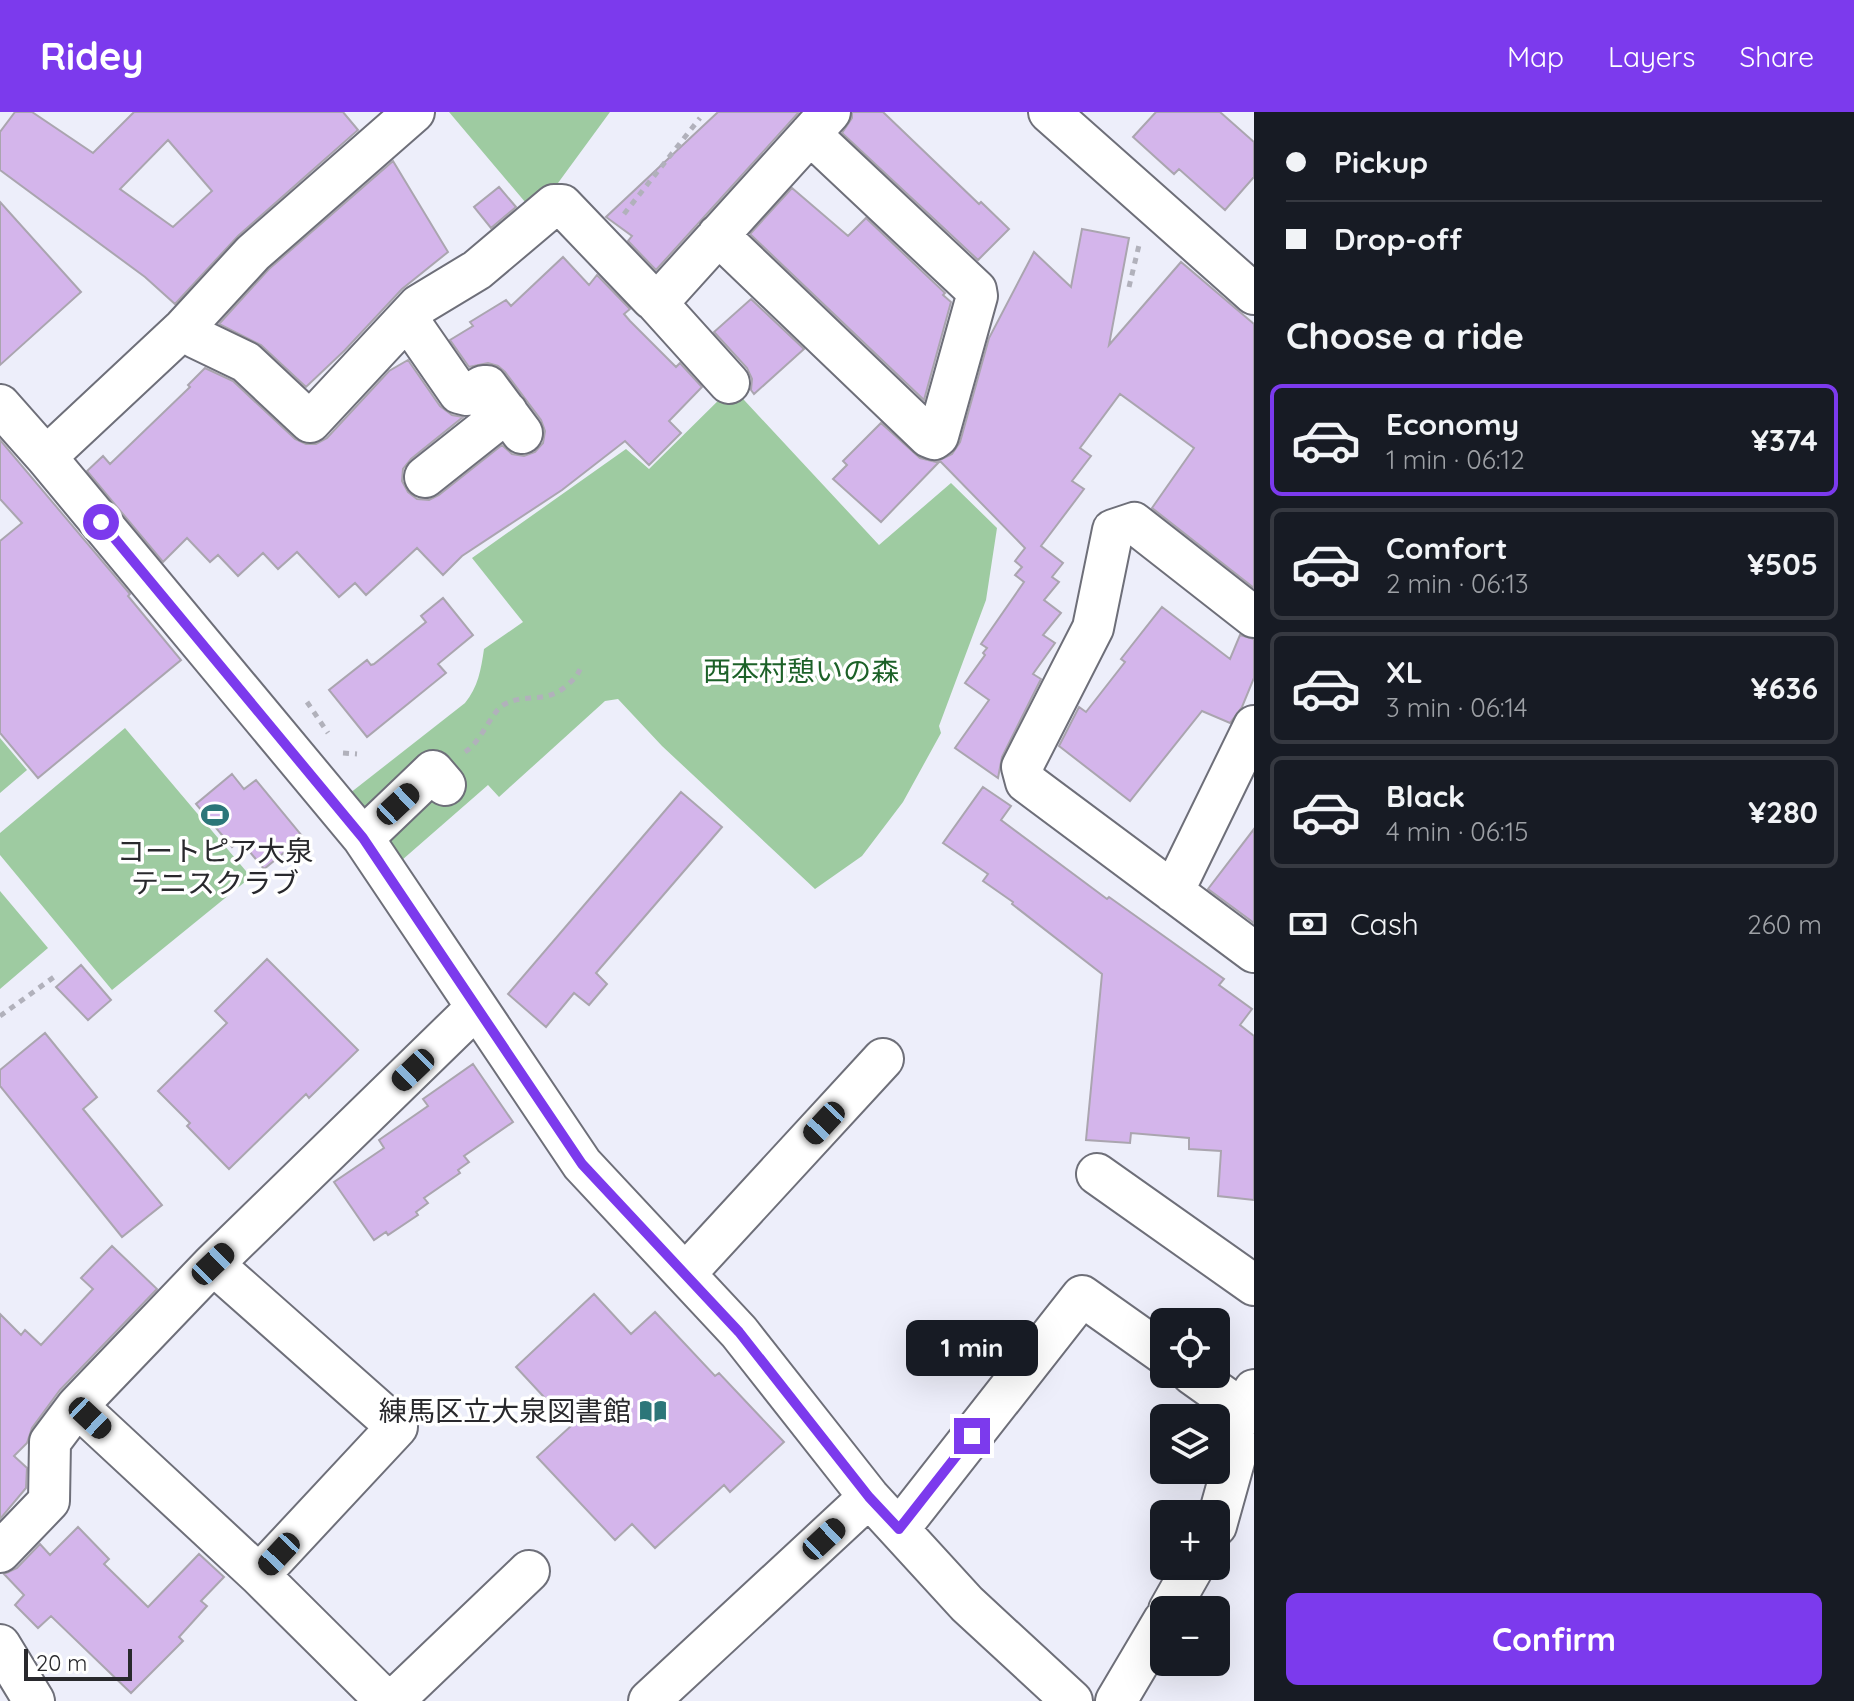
<!DOCTYPE html>
<meta charset="utf-8">
<style>
:root{--surface:#171b24;--page:#242831;--text:#f1f3f6;--muted:#9ea1a6;--line:#363941;--accent:#7c3aed}
body{margin:0;font-family:Quicksand,"Noto Sans JP",sans-serif;background:var(--page);color:var(--text);height:100vh;display:flex;flex-direction:column;font-size:30px;white-space:nowrap}
*{box-sizing:border-box;margin:0}
p{font-size:26px;color:var(--muted)}
.icon{flex:none;width:44px;height:44px;fill:none;stroke:currentColor;stroke-width:2;stroke-linecap:round;stroke-linejoin:round}
.map{position:relative;flex:1;overflow:hidden}
.panel{display:flex;flex-direction:column;background:var(--surface);width:600px}
.panel>*{flex:none}
.guide{display:grid;align-content:center;height:176px;padding:0 32px;background:var(--surface)}
.fabs{position:absolute;left:1150px;top:1196px;display:grid;gap:16px}
.fabs a{display:grid;place-items:center;width:80px;height:80px;border-radius:12px;background:var(--surface);box-shadow:0 8px 32px #0002;font-size:40px}
.scale{position:absolute;left:24px;bottom:20px;width:108px;box-sizing:border-box;padding-left:8px;border:4px solid #29292d;border-top:0;font-size:22px;line-height:28px;white-space:nowrap;color:#29292d;-webkit-text-stroke:6px #fff;paint-order:stroke}
.end{position:absolute;width:36px;height:36px;margin:-18px;border:10px solid #7c3aed;background:#fff;box-shadow:0 0 0 4px #fff}
.from{border-radius:50%}
.bubble{position:absolute;height:56px;border-radius:12px;background:var(--surface);box-shadow:0 8px 32px #0002;font-size:26px;font-weight:700;line-height:56px;text-align:center}
.car{position:absolute;width:24px;height:48px;margin:-24px -12px;border-radius:10px;box-shadow:0 0 6px 2px #0007;background:linear-gradient(#222 24%,#8ab4d8 0 40%,#222 0 76%,#8ab4d8 0 86%,#222 0)}
.guide b{display:flex;align-items:center;gap:28px;height:76px;font-size:30px}
.guide b+b{border-top:2px solid var(--line)}
.guide i{width:20px;height:20px;background:var(--text)}
ul{padding:0;list-style:none}
li{display:flex;align-items:center;gap:24px;height:112px;margin:0 16px 12px;padding:0 16px;border:4px solid var(--line);border-radius:12px}
li div{flex:1}
li b{display:block;font-size:30px}
li em{font-style:normal;font-weight:700}
li.active{border-color:var(--accent)}
li>.icon{width:72px;height:72px;stroke-width:1.5}
h2{padding:0 32px;font-size:36px;line-height:96px}
.pay{display:flex;align-items:center;gap:20px;height:88px;padding:0 32px;font-size:30px}
.pay p{margin-inline-start:auto}
.primary-button{display:flex;gap:16px;margin-top:auto;padding:16px 32px}
.primary-button a{flex:1;height:92px;border-radius:12px;background:var(--accent);color:#fff;font-size:32px;font-weight:700;line-height:92px;text-align:center}
header{display:flex;align-items:center;gap:48px;box-sizing:border-box;height:112px;padding:0 40px;background:var(--accent);color:#fff}
header strong{font-size:38px}
nav{display:flex;gap:44px;margin-inline-start:auto;font-size:28px}
main{display:flex;flex:1;min-height:0}
.map>svg:first-child{display:block}
.green{fill:#9ecba1}
.building{fill:#d4b5eb;stroke:#aaa5af;stroke-width:2;fill-rule:evenodd}
.lines{fill:none;stroke-linecap:round;stroke-linejoin:round}
.minor-casing{stroke:#6e6f79;stroke-width:44}
.path{stroke:#b1b1bb;stroke-width:5;stroke-dasharray:6 6;stroke-linecap:butt}
.minor{stroke:#fff;stroke-width:40}
.route{stroke:#7c3aed;stroke-width:10}
.labels{text-anchor:middle;stroke-width:7;stroke-linejoin:round;paint-order:stroke}
.park-label{font-size:28px;fill:#1c6128;stroke:#fff}
.poi-label{font-size:28px;fill:#29292d;stroke:#fff}
</style>
<header>
<strong>Ridey</strong>
<nav><a>Map</a><a>Layers</a><a>Share</a></nav>
</header>
<main>
<div class="map">
<svg width="1254" height="1589" viewBox="0 0 1254 1589">
<rect width="100%" height="100%" fill="#edeefa"/>
<path class="green" d="M449,0h161l-52,71 -27,26z
M732,275l147,158 72,-62 46,45 -11,72 -47,126 2,7 -38,69 -41,54 -47,33 -153,-143 -44,-47 -13,2 -106,96 -11,-12 -94,82 -49,-70 120,-94c13,-16 16,-33 19,-54l39,-27 -51,-64 154,-109 23,20z
M125,616l126,149 -139,113 -112,-135v-22z
M0,626l27,32 -27,23z
M0,779l48,57 -48,41z"/>
<path class="building" d="M15,0h17l61,41 41,-41h209l15,18 -120,106 -63,68 -30,-27 -145,-107v-38zM168,28l44,51 -39,36 -53,-38z
M718,0h81l-143,158 -28,-29 4,-5 -26,-19z
M852,0h31l96,92 2,-2 28,27 -31,31 -136,-127 10,-15z
M1156,0h64l34,30v35l-29,33 -46,-41 -5,5 -41,-37z
M393,49l55,91 -46,37 -57,61 -39,37 -45,-42 -42,-21 50,-55z
M499,75l17,20 -25,21 -17,-21z
M792,76l56,48 18,-18 79,75 -2,2 8,7 -27,98 -174,-166z
M0,90l81,90 -81,73z
M1082,117l47,9 -20,107 72,-83 73,62v264l-102,-80 42,-60 -74,-54 -40,54 11,8 -19,25 12,8 -43,57 22,17 -11,14 7,5 -15,18 17,13 -18,22 12,8 -22,31 8,5 -39,78 -4,21 -43,-30 34,-48 -24,-17 20,-28 -2,-2 4,-5 -6,-4 43,-62 -9,-7 7,-8 -7,-6 10,-13 -85,-87 -59,61 -48,-43 14,-14 -4,-4 38,-38 39,35 16,4 16,-8 8,-12 29,-104 45,-86 37,35z
M563,145l26,28 8,-10 33,34 -6,5 6,7 46,46 4,-4 22,24 -33,34 12,12 -32,32 -24,-24 -63,49 -100,66 -19,19 -26,-27 -51,47 -11,-12 -16,14 -42,-45 -19,17 -15,-16 -25,23 -20,-21 -8,7 -23,-24 -24,24 -76,-91 16,-15 7,8 80,-77 -2,-2 17,-17 28,13 62,58 11,5h10l11,-6 62,-67 19,-11 32,46 12,9 11,2 -52,42 -8,10 -1,12 6,11 9,7 12,1 10,-5 63,-50 10,9 12,2 11,-4 8,-9 2,-12 -4,-11 -36,-48 -7,-6 -10,-3 -19,4 -19,-27 23,-14 -3,-4 36,-22 5,6z
M751,187l53,50 -50,45 -3,-4 1,-11 -5,-11 -33,-36z
M0,328l130,154 -2,2 53,64 -143,118 -38,-45v-192l22,-18 -22,-24z
M443,486l30,37 -35,29 8,9 -79,64 -38,-47 38,-30 4,5 3,-1 52,-42 -5,-6z
M1162,495l68,52 10,-24 14,4v39l-12,29 -12,16 -28,-12 -72,90 -71,-55 20,-39 7,5 39,-50 -4,-3z
M232,662l12,15 12,-9 47,57 -39,32 -24,-29 -8,7 -36,-43z
M983,675l28,19 -10,14 106,79 2,-2 115,82 -5,6 33,24 -12,16 14,11v164l-36,-4 3,-45 -32,-2v-11l-58,-5 -1,10 -44,-3 16,-166 -90,-70 1,-2 -30,-21 5,-7 -45,-31z
M681,680l41,35 -126,146 11,11 -18,21 -15,-12 -28,34 -38,-33z
M1254,717v94l-46,-34z
M267,847l91,91 -49,48 -3,-4 -77,75 -42,-43 3,-3 -32,-32 69,-68 -12,-12z
M81,853l30,35 -23,20 -32,-33z
M45,921l52,64 -14,12 79,96 -40,32 -122,-151v-16z
M473,952l40,58 -49,34 5,6 -11,8 2,3 -36,25 4,5 -12,9 2,3 -30,20 -2,-3 -12,8 -40,-58 50,-34 -5,-8 49,-34 -5,-7z
M112,1134l45,43 -97,101 -28,38 -5,15 -13,13 13,12 -1,20 -26,31v-205l21,21 4,-5 16,15 52,-56 -12,-11z
M594,1182l37,40 24,-22 60,64 4,-3 65,69 -54,50 -6,-7 -69,63 -23,-24 -17,16 -78,-83 34,-31 -55,-59z
M78,1415l31,32 -5,5 44,43 51,-53 25,23 -23,24 6,5 -28,31 4,4 -52,52 -80,-77 -13,12 -23,-23 9,-10 -20,-21 13,-6 23,-24 10,11z"/>
<g class="lines">
<g class="minor-casing">
<path id="minor" d="M1049,0l205,182
M718,123l211,202 5,2 4,-3 39,-140 -1,-6 -166,-156
M655,189l74,82
M407,206l52,75 8,2 16,-9h4l35,47
M184,216l12,10 50,24 64,60 109,-117 58,-35 77,-65h8l90,94 8,1 170,-188
M0,293l46,52 317,381 219,326 157,168 130,165 98,107 105,97
M46,345l138,-129 69,-75 161,-141
M425,365l82,-65
M1254,505l-120,-94 -21,7 -20,98 -71,139 4,15 228,170
M363,726l70,-67 12,14
M1173,780l81,-166
M1097,1062l157,111
M213,1152l184,163 -138,148
M685,1162l198,-215
M1192,1262l56,40
M77,1294l182,169 116,115 6,11
M1216,1414l38,-136
M899,1417l183,-233 82,58
M0,1440l49,-51 1,-59 27,-36 136,-142 263,-256
M1169,1498l25,-44
M0,1533l34,56
M393,1589l136,-130
M649,1589l220,-204
M1116,1589l48,-81"/>
</g>
<path class="path" d="M624,102l76,-96
M1129,175l11,-46
M307,590l21,31
M465,640c19,-13 25,-40 40,-48 20,-11 39,0 60,-17 8,-7 12,-10 16,-20
M343,641l14,1
M0,904l54,-39"/>
<use href="#minor" class="minor"/>
</g>
<g class="lines">
<path class="route" d="M101,410l262,316 219,326 157,168 130,165 30,32 73,-93"/>
</g>
<defs>
<g id="stadium-bare" transform="scale(2.16)"><path d="M0-5a6.5 5 0 1 0 0 10a6.5 5 0 1 0 0-10ZM-3.5-1.8h7v3.6h-7Z" fill="#2c7679" stroke="#fff" stroke-width="2.5" paint-order="stroke"/></g>
<g id="library-bare" transform="scale(2.16)"><path d="M-6-4Q-3-5.5-.7-3.5V5Q-3 3-6 4ZM6-4Q3-5.5 .7-3.5V5Q3 3 6 4Z" fill="#2c7679" stroke="#fff" stroke-width="2.5" paint-order="stroke"/></g>
</defs>
<g fill-rule="evenodd">
<use href="#stadium-bare" x="215" y="703"/>
<use href="#library-bare" x="653" y="1299"/>
</g>
<g class="labels">
<g class="park-label">
<text x="801" y="569">西本村憩いの森</text>
</g>
<g class="poi-label">
<text x="215" y="749">コートピア大泉<tspan x="215" dy="32">テニスクラブ</tspan></text>
<text x="631" y="1309" text-anchor="end">練馬区立大泉図書館</text>
</g>
</g>
</svg>
<div class="fabs">
<a><svg class="icon" aria-label="locate" viewBox="0 0 24 24"><circle cx="12" cy="12" r="6"/><path d="M12 2v4M12 18v4M2 12h4M18 12h4"/></svg></a>
<a><svg class="icon" aria-label="layers" viewBox="0 0 24 24"><path d="M12 4l9 5-9 5-9-5zM3 14l9 5 9-5"/></svg></a>
<a>+</a>
<a>−</a>
</div>
<div class="scale">20 m</div>
<i class="end from" style="left:101px;top:410px"></i>
<i class="end" style="left:972px;top:1324px"></i>
<div class="bubble" style="left:906px;top:1208px;width:132px">1 min</div>
<i class="car" style="left:398px;top:692px;rotate:47deg"></i>
<i class="car" style="left:413px;top:958px;rotate:226deg"></i>
<i class="car" style="left:824px;top:1011px;rotate:223deg"></i>
<i class="car" style="left:213px;top:1152px;rotate:46deg"></i>
<i class="car" style="left:90px;top:1306px;rotate:133deg"></i>
<i class="car" style="left:824px;top:1427px;rotate:47deg"></i>
<i class="car" style="left:279px;top:1442px;rotate:223deg"></i>
</div>
<section class="panel">
<div class="guide">
<b><i class="from"></i>Pickup</b>
<b><i></i>Drop-off</b>
</div>
<h2>Choose a ride</h2>
<ul>
<li class="active"><svg class="icon" aria-label="car" viewBox="0 0 24 24"><path d="M5 17H2v-5l4-1 3-4h7l3 4 3 1v5h-3M9 17h6M6 11h13"/><circle cx="7" cy="17" r="2"/><circle cx="17" cy="17" r="2"/></svg><div><b>Economy</b><p>1 min · 06:12</p></div><em>¥374</em></li>
<li><svg class="icon" aria-label="car" viewBox="0 0 24 24"><path d="M5 17H2v-5l4-1 3-4h7l3 4 3 1v5h-3M9 17h6M6 11h13"/><circle cx="7" cy="17" r="2"/><circle cx="17" cy="17" r="2"/></svg><div><b>Comfort</b><p>2 min · 06:13</p></div><em>¥505</em></li>
<li><svg class="icon" aria-label="car" viewBox="0 0 24 24"><path d="M5 17H2v-5l4-1 3-4h7l3 4 3 1v5h-3M9 17h6M6 11h13"/><circle cx="7" cy="17" r="2"/><circle cx="17" cy="17" r="2"/></svg><div><b>XL</b><p>3 min · 06:14</p></div><em>¥636</em></li>
<li><svg class="icon" aria-label="car" viewBox="0 0 24 24"><path d="M5 17H2v-5l4-1 3-4h7l3 4 3 1v5h-3M9 17h6M6 11h13"/><circle cx="7" cy="17" r="2"/><circle cx="17" cy="17" r="2"/></svg><div><b>Black</b><p>4 min · 06:15</p></div><em>¥280</em></li>
</ul>
<div class="pay"><svg class="icon" aria-label="cash" viewBox="0 0 24 24"><path d="M3 7h18v10H3z"/><circle cx="12" cy="12" r="2"/></svg>Cash<p>260 m</p></div>
<div class="primary-button"><a>Confirm</a></div>
</section>
</main>
